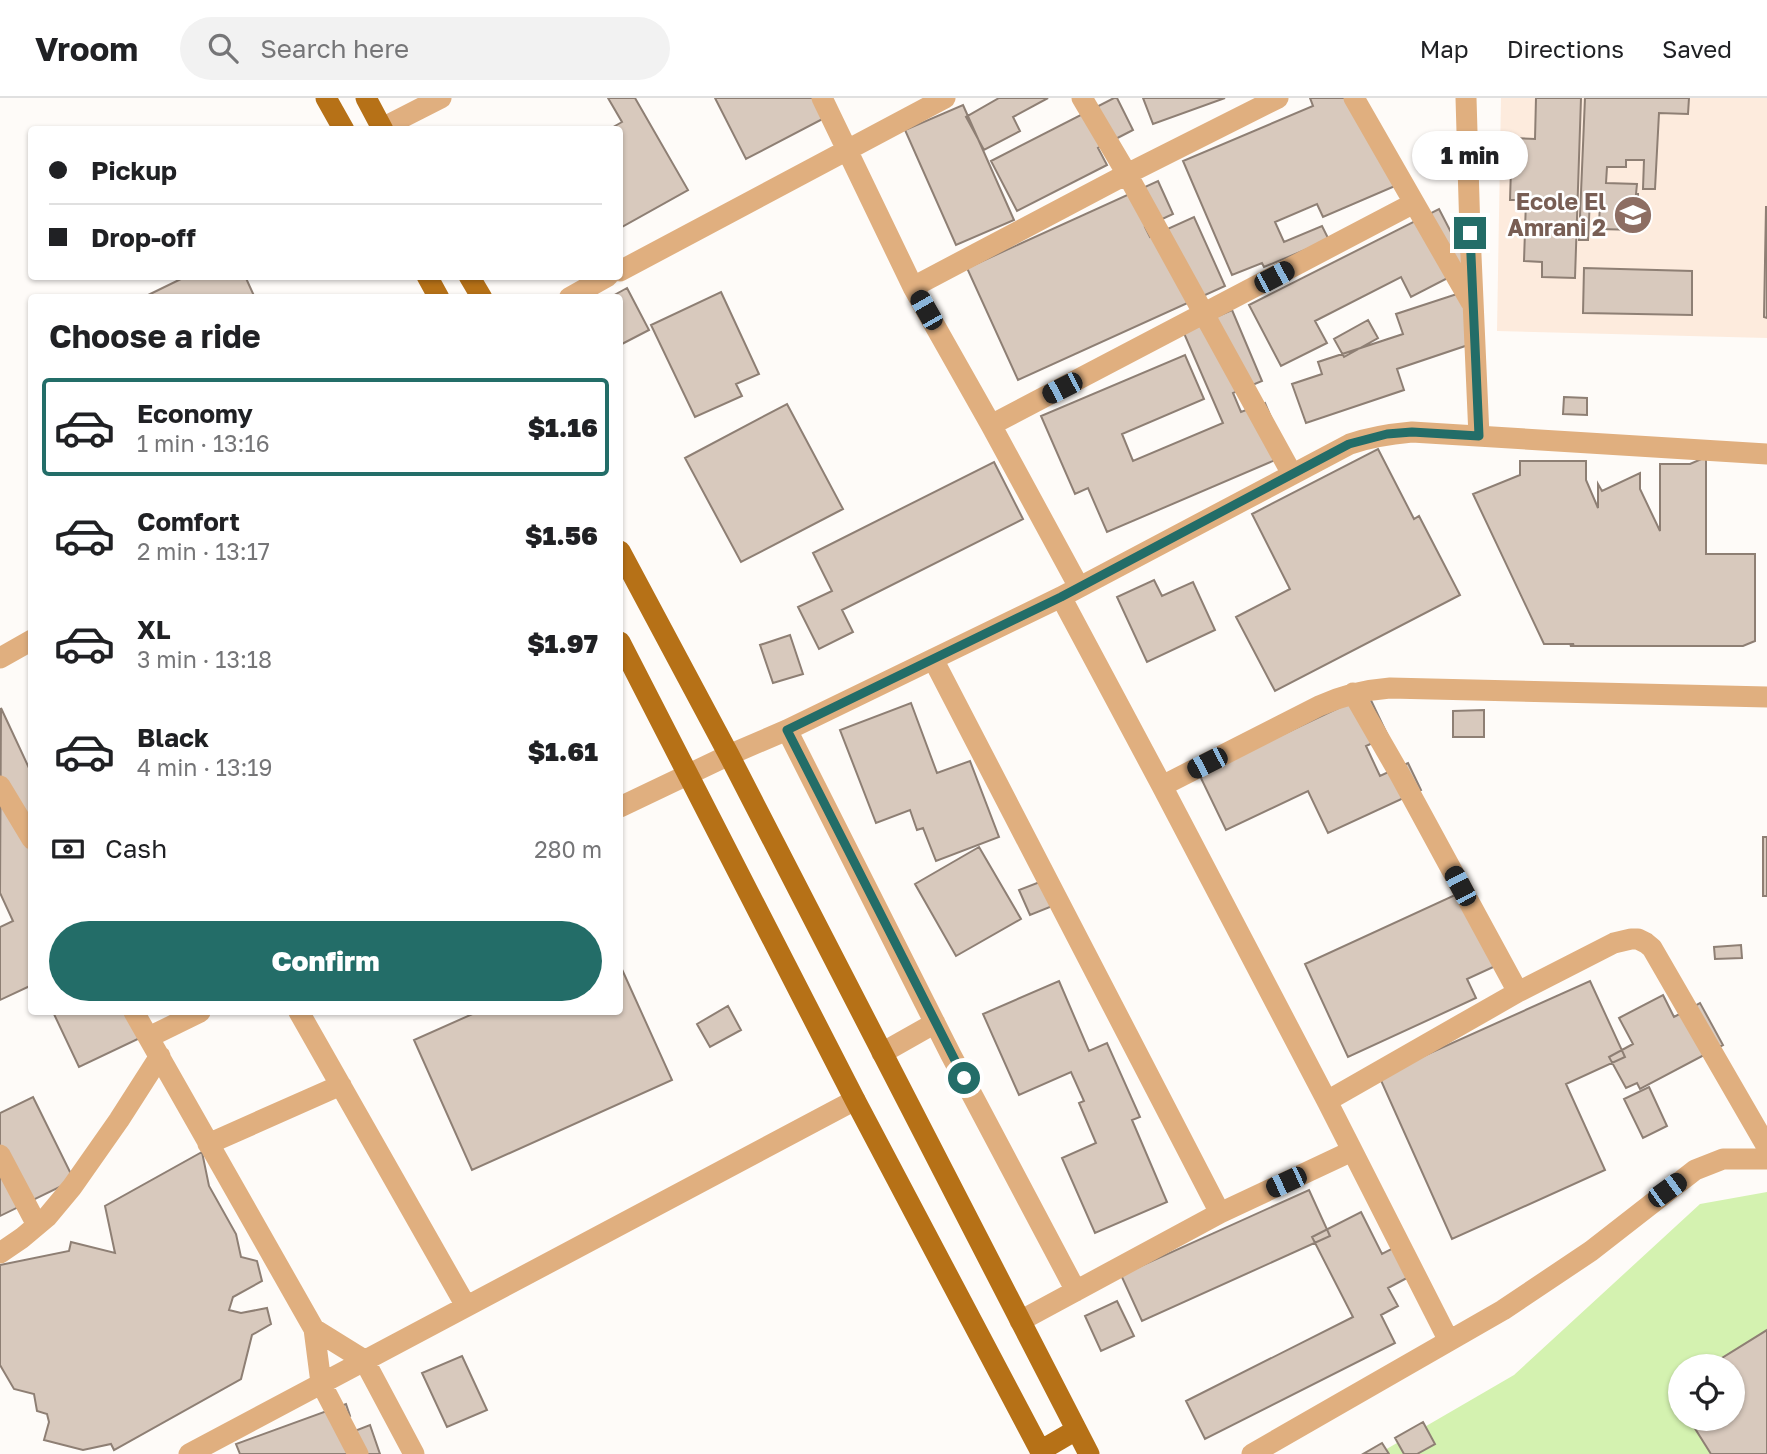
<!DOCTYPE html>
<meta charset="utf-8">
<style>
:root{--surface:#fff;--page:#f2f2f2;--text:#202124;--muted:#757577;--line:#e0e0e0;--accent:#236d68}
body{margin:0;font-family:"Golos Text",sans-serif;background:var(--page);color:var(--text);height:100vh;display:flex;flex-direction:column;font-size:26px;white-space:nowrap}
*{box-sizing:border-box;margin:0}
p{font-size:23px;color:var(--muted)}
.icon{flex:none;width:38px;height:38px;fill:none;stroke:currentColor;stroke-width:2;stroke-linecap:round;stroke-linejoin:round}
.map{position:relative;flex:1;overflow:hidden}
.drawer{position:absolute;left:28px;top:196px;width:595px;height:721px;display:flex;flex-direction:column;background:var(--surface);border-radius:7px;box-shadow:0 2px 5px #0004}
.drawer>*{flex:none}
.top-card{position:absolute;left:28px;top:28px;width:595px;height:154px;border-radius:7px;box-shadow:0 2px 5px #0004;display:grid;align-content:center;height:154px;padding:0 21px;background:var(--surface)}
.tools{position:absolute;left:1668px;top:1256px;display:grid;gap:14px}
.tools a{display:grid;place-items:center;width:77px;height:77px;border-radius:50%;background:var(--surface);box-shadow:0 2px 5px #0004;font-size:35px}
.end{position:absolute;width:32px;height:32px;margin:-16px;border:9px solid #236d68;background:#fff;box-shadow:0 0 0 4px #fff}
.from{border-radius:50%}
.bubble{position:absolute;height:49px;border-radius:24px;background:var(--surface);box-shadow:0 2px 5px #0004;font-size:23px;font-weight:800;line-height:49px;text-align:center}
.car{position:absolute;width:21px;height:42px;margin:-21px -10px;border-radius:9px;box-shadow:0 0 5px 2px #0007;background:linear-gradient(#222 24%,#8ab4d8 0 40%,#222 0 76%,#8ab4d8 0 86%,#222 0)}
.top-card b{display:flex;align-items:center;gap:24px;height:66px;font-size:26px}
.top-card b+b{border-top:2px solid var(--line)}
.top-card i{width:18px;height:18px;background:var(--text)}
ul{padding:0;list-style:none}
li{display:flex;align-items:center;gap:21px;height:98px;margin:0 14px 10px;padding:0 7px;border:4px solid transparent;border-radius:7px}
li div{flex:1}
li b{display:block;font-size:26px}
li em{font-style:normal;font-weight:800}
li.selected{border-color:var(--accent)}
li>.icon{width:63px;height:63px;stroke-width:1.5}
h2{padding:0 21px;font-size:32px;line-height:84px}
.pay{display:flex;align-items:center;gap:18px;height:77px;padding:0 21px;font-size:26px}
.pay p{margin-inline-start:auto}
.primary-button{display:flex;gap:14px;margin-top:auto;padding:14px 21px}
.primary-button a{flex:1;height:80px;border-radius:42px;background:var(--accent);color:#fff;font-size:28px;font-weight:800;line-height:80px;text-align:center}
header{display:flex;align-items:center;gap:42px;box-sizing:border-box;height:98px;padding:0 35px;background:var(--surface);border-bottom:2px solid var(--line)}
header strong{font-size:33px}
nav{display:flex;gap:38px;margin-inline-start:auto;font-size:24px}
.search{width:490px;height:63px;background:var(--page);display:flex;align-items:center;gap:18px;box-sizing:border-box;padding:0 24px;border-radius:38px;color:var(--muted);font-size:26px}
.map>svg:first-child{display:block}
.built{fill:#fdebdd}
.green{fill:#d4f2b0;fill-rule:evenodd}
.building{fill:#d8c9bd;stroke:#8e7f74;stroke-width:2}
.lines{fill:none;stroke-linecap:round;stroke-linejoin:round}
.minor{stroke:#e0af7f;stroke-width:21}
.primary{stroke:#b67117;stroke-width:21}
.route{stroke:#236d68;stroke-width:9}
.labels{text-anchor:middle;stroke-width:5;stroke-linejoin:round;paint-order:stroke}
.education-label{font-size:23px;font-weight:bold;fill:#785e54;stroke:#fff;text-anchor:end}
</style>
<header>
<strong>Vroom</strong>
<div class="search"><svg class="icon" aria-label="search" viewBox="0 0 24 24"><circle cx="10" cy="10" r="6"/><path d="M15 15l6 6"/></svg>Search here</div>
<nav><a>Map</a><a>Directions</a><a>Saved</a></nav>
</header>
<div class="map">
<svg width="1767" height="1356" viewBox="0 0 1767 1356">
<rect width="100%" height="100%" fill="#fefbf8"/>
<path class="built" d="M1501,0h266v240l-270,-7z"/>
<path class="green" d="M1767,1094v262h-389l136,-79 186,-171zM1680,1269h52v52h-52z"/>
<path class="building" d="M608,0h27l53,92 -68,38v-98h-12l14,-8z
M715,0h111l8,15 -88,46z
M999,0h49l-35,19 7,14 -36,19 -18,-33z
M1114,0h3l16,32 -35,18 9,17 -90,46 -26,-50z
M1143,0h82l-72,26z
M1310,0h44l48,85 -79,34 -6,-13 -42,18 9,20 38,-16 7,14 -65,27 -2,-4 -30,12 -49,-114 130,-55z
M1536,0h45l-6,180 -33,-1v-15l-18,-1 2,-61h-16l2,-62 23,1z
M1585,0h104l-1,16 -29,-1 -4,76h-12l1,-29h-18v7h-19l-1,16 31,1 -1,10h2l-1,36 -38,-1 1,-30h-10l-2,41h-9z
M963,7l51,115 -58,25 -51,-115z
M1158,83l15,33 -28,13 5,10 44,-20 31,69 -207,94 -51,-112z
M1766,109h1v111l-3,-1z
M1439,111l30,58 -58,30 -10,-20 -86,44 12,22 -46,23 -32,-61z
M1584,170l108,3v44l-109,-2z
M187,178h58l10,22h-113z
M627,190l22,42 -29,15v-47h-11z
M721,194l38,82 -23,10 6,12 -47,21 -44,-92z
M1463,194l17,49 -83,28 7,21 -98,33 -14,-39 30,-10 -4,-12 85,-28 -7,-20z
M1232,212l30,71 -29,12 8,19 24,-9 22,52 -180,77 -19,-44 -13,6 -34,-78 144,-61 19,44 -82,35 11,27 90,-38 -40,-92z
M1368,222l10,18 -34,19 -10,-18z
M1564,299l23,1v17l-24,-1z
M787,306l56,105 -102,53 -56,-104z
M1378,351l36,70 5,-3 41,79 -185,96 -39,-74 54,-28 -38,-75z
M1706,359v97h49v87l-12,5h-173l4,-2h-30l-71,-150 47,-19v-14h66v19l12,28v-24l4,7 38,-18v16l20,42v-67h30z
M994,364l29,57 -181,91 11,22 -34,17 -21,-42 34,-16 -19,-38z
M1154,482l8,16 31,-14 22,48 -68,32 -30,-65z
M790,537l13,39 -30,9 -13,-38z
M1368,596l20,42 -22,10 14,30 28,-13 13,27 -93,43 -20,-42 -82,39 -27,-56z
M911,605l26,70 33,-12 29,76 -63,24 -13,-33 -6,2 -7,-20 -34,13 -36,-93z
M1,610l28,60 3,-1v218l-32,15v-73l13,-6 -13,-28z
M1484,612v27h-31v-26z
M1763,739h4v59h-4z
M979,749l42,72 -65,37 -41,-72z
M1050,780l10,25 -30,12 -11,-25z
M1468,791l34,74 -35,16 9,19 -128,59 -43,-93z
M1741,847l1,13 -27,1 -1,-12z
M620,867l52,115 -200,90 -58,-130 63,-28h143z
M1059,883l30,70 18,-8 33,74 -8,3 35,82 -72,31 -33,-75 34,-15 -17,-40 5,-2 -13,-29 -52,23 -36,-81z
M1590,883l35,76 -59,27 39,86 -153,69 -73,-163z
M1663,897l11,22 26,-14 23,42 -83,44 -3,-6 -11,5 -17,-31 24,-13 -14,-26z
M728,908l13,24 -31,17 -13,-23z
M53,914h77l12,25 -63,30z
M1649,989l18,39 -24,12 -19,-39z
M33,999l41,83 -74,36v-103z
M202,1054l7,34 27,48 5,23 16,4 5,20 -29,16 -4,13 12,3 26,-5 4,16 -19,11 -11,44 -127,71 -3,-6 -28,6 -39,-10 5,-18 -2,-8 -10,-3 -3,-17 -20,-5 -14,-24v-100l69,-14 2,-9 44,11 -10,-47z
M1309,1092l21,46 -188,85 -21,-46z
M1361,1114l21,42 23,-12 15,29 -32,17 10,18 -17,9 14,28 -190,96 -19,-38 167,-84 -41,-80z
M1117,1203l17,35 -33,15 -16,-35z
M1767,1232v124h-56l-22,-35h43v-52h-14l4,-9z
M462,1258l25,54 -40,17 -25,-54z
M346,1306l4,12 -14,5 6,15 28,-11 10,29h-140l-4,-10z
M1423,1324l12,22 -18,10h-13l-9,-16z
M1382,1345l7,11h-26z"/>
<g class="lines">
<path class="minor" d="M822,0l91,189 78,138 88,162
M1082,0l45,76 165,300
M1354,0l117,204
M1466,0l4,135 9,203
M382,30l59,-30
M620,173l325,-173
M913,189l214,-113 151,-76
M569,200l39,-22
M991,327l423,-222
M1061,499l101,189 165,315 122,240
M0,560l32,-18
M933,561l287,554
M787,632l164,325 125,236
M0,688l32,53
M1162,688l157,-80c24,-11 45,-16 71,-18l377,9
M620,709l109,-52 58,-25 274,-133 289,-153c20,-7 40,-10 62,-12l355,22
M1518,894l96,-49 17,-4h7l8,4 6,5 115,199
M134,914l180,317 7,54 37,71
M299,914l167,294
M149,939l51,-25
M882,955l53,-30
M1327,1003l191,-109 -119,-219 -46,-80
M208,1046l133,-59
M0,1057l37,70
M0,1155l22,-15 25,-21 25,-30 47,-67 41,-64
M1020,1223l200,-108 132,-62
M314,1231l50,31 50,94
M189,1356l666,-354
M1252,1356l251,-144 88,-59 104,-81 28,-11h44"/>
<path class="primary" d="M326,0l18,32
M366,0l17,32
M427,178l12,22
M469,178l13,22
M620,453l109,204 360,699
M620,544l235,458 187,354
M1040,1353l36,-21"/>
</g>
<g class="lines">
<path class="route" d="M964,980l-177,-348 274,-133 288,-153 38,-10 25,-2 67,4 -9,-203"/>
</g>
<defs>
<g id="school-disc" transform="scale(2.0125)"><circle r="9.5" fill="#8d6e63" stroke="#fff"/><path d="M0-5L7-2L0 1L-7-2ZM-4 1L0 2.5L4 1V4Q0 6-4 4Z" fill="#fff"/></g>
</defs>
<g fill-rule="evenodd">
<use href="#school-disc" x="1633" y="117"/>
</g>
<g class="labels">
<g class="education-label">
<text x="1606" y="112">Ecole El<tspan x="1606" dy="26">Amrani 2</tspan></text>
</g>
</g>
</svg>
<div class="tools">
<a><svg class="icon" aria-label="locate" viewBox="0 0 24 24"><circle cx="12" cy="12" r="6"/><path d="M12 2v4M12 18v4M2 12h4M18 12h4"/></svg></a>
</div>
<i class="end from" style="left:964px;top:980px"></i>
<i class="end" style="left:1470px;top:135px"></i>
<div class="bubble" style="left:1412px;top:33px;width:116px">1 min</div>
<i class="car" style="left:1274px;top:179px;rotate:62deg"></i>
<i class="car" style="left:926px;top:212px;rotate:330deg"></i>
<i class="car" style="left:1062px;top:290px;rotate:243deg"></i>
<i class="car" style="left:1207px;top:665px;rotate:243deg"></i>
<i class="car" style="left:1460px;top:788px;rotate:332deg"></i>
<i class="car" style="left:1286px;top:1084px;rotate:245deg"></i>
<i class="car" style="left:1667px;top:1092px;rotate:54deg"></i>
<div class="top-card">
<b><i class="from"></i>Pickup</b>
<b><i></i>Drop-off</b>
</div>
<section class="drawer">
<h2>Choose a ride</h2>
<ul>
<li class="selected"><svg class="icon" aria-label="car" viewBox="0 0 24 24"><path d="M5 17H2v-5l4-1 3-4h7l3 4 3 1v5h-3M9 17h6M6 11h13"/><circle cx="7" cy="17" r="2"/><circle cx="17" cy="17" r="2"/></svg><div><b>Economy</b><p>1 min · 13:16</p></div><em>$1.16</em></li>
<li><svg class="icon" aria-label="car" viewBox="0 0 24 24"><path d="M5 17H2v-5l4-1 3-4h7l3 4 3 1v5h-3M9 17h6M6 11h13"/><circle cx="7" cy="17" r="2"/><circle cx="17" cy="17" r="2"/></svg><div><b>Comfort</b><p>2 min · 13:17</p></div><em>$1.56</em></li>
<li><svg class="icon" aria-label="car" viewBox="0 0 24 24"><path d="M5 17H2v-5l4-1 3-4h7l3 4 3 1v5h-3M9 17h6M6 11h13"/><circle cx="7" cy="17" r="2"/><circle cx="17" cy="17" r="2"/></svg><div><b>XL</b><p>3 min · 13:18</p></div><em>$1.97</em></li>
<li><svg class="icon" aria-label="car" viewBox="0 0 24 24"><path d="M5 17H2v-5l4-1 3-4h7l3 4 3 1v5h-3M9 17h6M6 11h13"/><circle cx="7" cy="17" r="2"/><circle cx="17" cy="17" r="2"/></svg><div><b>Black</b><p>4 min · 13:19</p></div><em>$1.61</em></li>
</ul>
<div class="pay"><svg class="icon" aria-label="cash" viewBox="0 0 24 24"><path d="M3 7h18v10H3z"/><circle cx="12" cy="12" r="2"/></svg>Cash<p>280 m</p></div>
<div class="primary-button"><a>Confirm</a></div>
</section>
</div>
